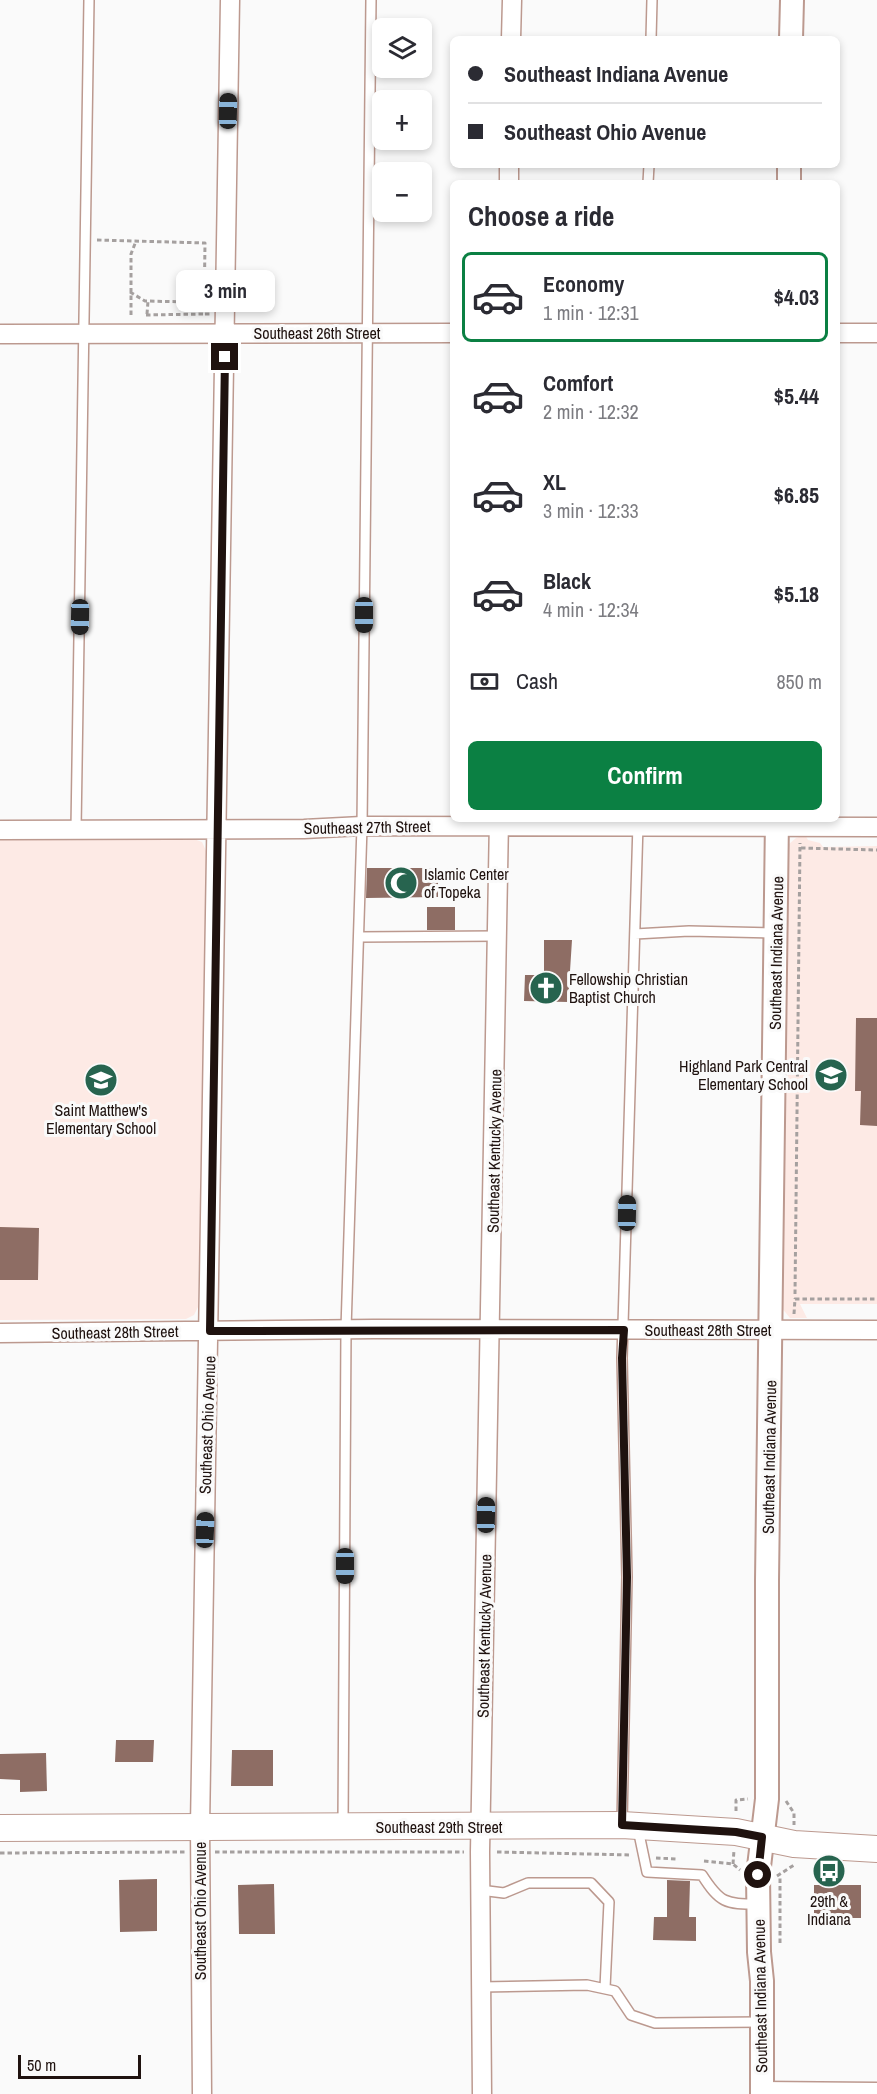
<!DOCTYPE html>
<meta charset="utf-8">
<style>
:root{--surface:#fff;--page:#f7f7f7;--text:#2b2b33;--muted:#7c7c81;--line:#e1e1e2;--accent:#0b8043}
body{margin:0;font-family:"Archivo Narrow",sans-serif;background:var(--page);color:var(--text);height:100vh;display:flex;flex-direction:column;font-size:22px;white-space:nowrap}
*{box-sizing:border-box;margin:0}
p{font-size:20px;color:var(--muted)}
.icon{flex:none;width:33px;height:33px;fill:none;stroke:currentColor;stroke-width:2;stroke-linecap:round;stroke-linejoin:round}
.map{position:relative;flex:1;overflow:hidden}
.details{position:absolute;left:450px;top:180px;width:390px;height:642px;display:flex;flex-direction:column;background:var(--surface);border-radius:9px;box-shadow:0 3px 9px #0003}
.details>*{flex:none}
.guide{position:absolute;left:450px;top:36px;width:390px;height:132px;border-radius:9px;box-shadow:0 3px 9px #0003;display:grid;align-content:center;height:132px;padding:0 18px;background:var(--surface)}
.fabs{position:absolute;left:372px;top:18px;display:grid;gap:12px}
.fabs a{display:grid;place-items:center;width:60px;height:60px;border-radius:9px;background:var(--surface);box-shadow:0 3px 9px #0003;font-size:30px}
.scale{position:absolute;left:18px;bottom:15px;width:123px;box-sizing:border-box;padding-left:6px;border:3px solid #1f120f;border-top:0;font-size:16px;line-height:21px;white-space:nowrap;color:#1f120f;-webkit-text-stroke:4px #fafafa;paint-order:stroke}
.end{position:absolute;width:27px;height:27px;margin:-14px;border:8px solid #1f120f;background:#fff;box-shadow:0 0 0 3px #fff}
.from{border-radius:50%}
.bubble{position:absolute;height:42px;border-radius:9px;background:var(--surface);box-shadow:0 3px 9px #0003;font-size:20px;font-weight:700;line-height:42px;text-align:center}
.car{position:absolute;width:18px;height:36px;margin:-18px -9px;border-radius:8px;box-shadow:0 0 4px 2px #0007;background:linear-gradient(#222 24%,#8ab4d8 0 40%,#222 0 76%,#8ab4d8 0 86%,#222 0)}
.guide b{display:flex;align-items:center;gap:21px;height:57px;font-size:22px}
.guide b+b{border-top:2px solid var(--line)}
.guide i{width:15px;height:15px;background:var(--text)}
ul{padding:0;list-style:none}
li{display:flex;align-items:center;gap:18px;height:90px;margin:0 12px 9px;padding:0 6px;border:3px solid transparent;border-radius:9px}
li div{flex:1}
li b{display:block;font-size:22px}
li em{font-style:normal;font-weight:700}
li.selected{border-color:var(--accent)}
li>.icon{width:54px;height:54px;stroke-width:1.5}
h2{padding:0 18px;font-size:27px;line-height:72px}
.pay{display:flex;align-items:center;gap:15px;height:66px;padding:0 18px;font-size:22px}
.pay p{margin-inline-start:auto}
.button{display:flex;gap:12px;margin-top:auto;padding:12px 18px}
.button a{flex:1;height:69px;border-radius:9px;background:var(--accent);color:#fff;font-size:24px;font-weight:700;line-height:69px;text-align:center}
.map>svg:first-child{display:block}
.built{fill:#fdeae5}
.building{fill:#8e6d64}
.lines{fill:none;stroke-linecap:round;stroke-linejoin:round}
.service-casing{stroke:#bc998f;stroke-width:12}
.minor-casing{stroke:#bc998f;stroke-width:21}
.tertiary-casing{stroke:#bc998f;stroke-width:26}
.secondary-casing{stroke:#bc998f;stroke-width:28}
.path{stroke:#a5a09f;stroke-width:3;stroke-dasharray:4.5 3;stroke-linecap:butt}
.service{stroke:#fff;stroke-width:9}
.minor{stroke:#fff;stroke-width:18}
.tertiary{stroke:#fff;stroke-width:22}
.secondary{stroke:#fff;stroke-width:26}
.route{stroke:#1f120f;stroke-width:8}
.labels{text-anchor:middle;stroke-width:6;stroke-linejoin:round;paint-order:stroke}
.street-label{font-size:16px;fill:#1f120f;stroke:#fafafa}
.poi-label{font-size:16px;fill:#1f120f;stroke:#fafafa;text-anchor:start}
</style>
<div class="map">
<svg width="877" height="2094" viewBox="0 0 877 2094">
<rect width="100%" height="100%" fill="#fafafa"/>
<path class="built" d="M805,835l3,5 12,3 3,4 54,-1v458h-77l7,14h-17l-9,-11 8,-463 7,-6z
M0,839h194l8,3 5,11 -9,454 -4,8 -8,4 -186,1z"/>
<path class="building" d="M367,868h71v29l-72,1z
M427,907h28v23h-28z
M544,940h28l-4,62 -44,-1 1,-26h19z
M856,1018h21v108l-17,-1 1,-34h-6z
M0,1227l39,1 -1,52h-38z
M116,1740h38l-1,22h-38z
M232,1750h41v36h-42z
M46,1753l1,38 -27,1v-12l-20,-1v-25z
M157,1879v52l-37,1 -1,-52z
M667,1880l23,1 -1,36h7v24l-43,-1 1,-23h13z
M274,1884l1,50h-36l-1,-49z
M814,1885h47v33h-47z"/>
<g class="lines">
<g class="service-casing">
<path id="service" d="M651,39l1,-39
M648,183l1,-18
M76,829l13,-829
M635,934l54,-3 85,2
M359,937l138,-1
M343,1824l3,-495 16,-503 9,-826
M622,1824l5,-247 -5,-219 16,-534
M638,1829l9,43 55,3c18,28 23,29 56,29
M480,1890l24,3 24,-10h63l18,19 -4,86
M481,1987l106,-2 28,6 16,24 24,8 105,-1"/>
</g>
<g class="minor-casing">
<path id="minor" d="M511,39l1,-39
M509,183v-18
M837,333h40
M0,334l453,-1
M0,830l304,-1 58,-3 515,1
M0,1333l374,-4 503,1
M762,2091l115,1
M202,2094l-2,-267 30,-1827
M482,2094l-2,-242 19,-1033"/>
</g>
<g class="tertiary-casing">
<path id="tertiary" d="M791,39l1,-39
M789,183v-18
M762,2094v-113l-3,-29 -1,-77 9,-76v-219l10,-761"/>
</g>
<g class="secondary-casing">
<path id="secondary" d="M0,1828l622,-3 114,7 58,12 83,5"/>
</g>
<path class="path" d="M97,240l108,3 -1,71h6
M183,289h23
M130,292l15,9 45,1 -1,-13
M147,314l1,-13
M131,315v-61l5,-13
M146,315l58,-1
M801,848l76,2
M795,1294l5,-451
M794,1314l1,-15h82
M786,1801l8,12v12
M736,1811v-11l12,-1
M215,1852h249
M497,1852l135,3
M0,1853l185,-1
M656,1858l20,1
M704,1861l29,3 7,6
M733,1864l1,-14
M777,1876l17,-11
M780,1943v-67"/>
<use href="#service" class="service"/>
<use href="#minor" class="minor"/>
<use href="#tertiary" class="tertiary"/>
<use href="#secondary" class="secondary"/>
</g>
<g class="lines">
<path class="route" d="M225,357l-15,974 414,-1 -2,28 5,219 -5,248 114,7 26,5 -4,38"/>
</g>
<defs>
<g id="mosque-disc" transform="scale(1.725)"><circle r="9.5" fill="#27644f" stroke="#fafafa"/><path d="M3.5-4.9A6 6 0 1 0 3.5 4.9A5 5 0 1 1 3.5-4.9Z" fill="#fff"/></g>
<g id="church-disc" transform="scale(1.725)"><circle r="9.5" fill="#27644f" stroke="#fafafa"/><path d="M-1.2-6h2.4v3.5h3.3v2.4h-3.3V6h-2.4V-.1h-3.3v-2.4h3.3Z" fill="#fff"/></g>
<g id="school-disc" transform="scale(1.725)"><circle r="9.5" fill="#27644f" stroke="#fafafa"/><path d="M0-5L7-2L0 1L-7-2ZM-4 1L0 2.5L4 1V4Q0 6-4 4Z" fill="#fff"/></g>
<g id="bus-disc" transform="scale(1.725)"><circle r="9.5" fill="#27644f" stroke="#fafafa"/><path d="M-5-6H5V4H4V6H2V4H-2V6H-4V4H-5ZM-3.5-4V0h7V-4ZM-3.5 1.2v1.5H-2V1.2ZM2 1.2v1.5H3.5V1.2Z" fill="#fff"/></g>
</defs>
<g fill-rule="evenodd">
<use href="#mosque-disc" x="401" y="883"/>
<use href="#church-disc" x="546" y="988"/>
<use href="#school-disc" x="831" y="1075"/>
<use href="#school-disc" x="101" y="1080"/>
<use href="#bus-disc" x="829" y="1871"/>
</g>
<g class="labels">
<g class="street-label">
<text x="317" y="339">Southeast 26th Street</text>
<text transform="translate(367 827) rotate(-1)" y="6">Southeast 27th Street</text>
<text transform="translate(776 953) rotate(-89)" y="6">Southeast Indiana Avenue</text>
<text transform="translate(494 1151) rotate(-89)" y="6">Southeast Kentucky Avenue</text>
<text x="708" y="1336">Southeast 28th Street</text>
<text transform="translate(115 1332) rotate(-1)" y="6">Southeast 28th Street</text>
<text transform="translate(207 1425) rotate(-88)" y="6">Southeast Ohio Avenue</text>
<text transform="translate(769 1457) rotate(-89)" y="6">Southeast Indiana Avenue</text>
<text transform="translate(484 1636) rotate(-89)" y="6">Southeast Kentucky Avenue</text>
<text x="439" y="1833">Southeast 29th Street</text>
<text transform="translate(200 1911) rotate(-90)" y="6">Southeast Ohio Avenue</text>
<text transform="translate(760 1996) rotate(-91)" y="6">Southeast Indiana Avenue</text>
</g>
<g class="poi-label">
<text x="424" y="880">Islamic Center<tspan x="424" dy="18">of Topeka</tspan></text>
<text x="569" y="985">Fellowship Christian<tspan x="569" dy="18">Baptist Church</tspan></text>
<text x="808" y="1072" text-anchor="end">Highland Park Central<tspan x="808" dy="18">Elementary School</tspan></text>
<text x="101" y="1116" text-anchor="middle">Saint Matthew's<tspan x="101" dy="18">Elementary School</tspan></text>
<text x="829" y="1907" text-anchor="middle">29th &amp;<tspan x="829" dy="18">Indiana</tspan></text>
</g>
</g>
</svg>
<div class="fabs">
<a><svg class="icon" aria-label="layers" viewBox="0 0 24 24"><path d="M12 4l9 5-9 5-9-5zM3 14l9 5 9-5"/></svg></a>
<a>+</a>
<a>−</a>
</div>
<div class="scale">50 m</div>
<i class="end from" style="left:758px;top:1875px"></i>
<i class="end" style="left:225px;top:357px"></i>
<div class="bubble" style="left:176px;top:270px;width:99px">3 min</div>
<i class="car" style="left:228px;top:111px;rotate:1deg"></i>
<i class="car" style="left:364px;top:615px;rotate:180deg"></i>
<i class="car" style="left:80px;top:617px;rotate:181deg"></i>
<i class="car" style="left:627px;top:1213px;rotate:1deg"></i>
<i class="car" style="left:486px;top:1515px;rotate:1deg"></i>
<i class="car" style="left:205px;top:1530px;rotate:2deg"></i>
<i class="car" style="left:345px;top:1566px;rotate:180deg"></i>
<div class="guide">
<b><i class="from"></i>Southeast Indiana Avenue</b>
<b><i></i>Southeast Ohio Avenue</b>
</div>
<section class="details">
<h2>Choose a ride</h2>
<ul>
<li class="selected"><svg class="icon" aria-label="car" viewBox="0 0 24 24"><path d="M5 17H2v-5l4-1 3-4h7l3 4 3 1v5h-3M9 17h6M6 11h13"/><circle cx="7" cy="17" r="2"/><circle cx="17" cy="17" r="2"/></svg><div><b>Economy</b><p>1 min · 12:31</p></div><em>$4.03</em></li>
<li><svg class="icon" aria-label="car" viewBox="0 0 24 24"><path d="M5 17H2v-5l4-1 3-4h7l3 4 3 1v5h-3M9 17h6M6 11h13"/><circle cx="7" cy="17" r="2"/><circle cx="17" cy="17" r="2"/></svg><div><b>Comfort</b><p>2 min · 12:32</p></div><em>$5.44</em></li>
<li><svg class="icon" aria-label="car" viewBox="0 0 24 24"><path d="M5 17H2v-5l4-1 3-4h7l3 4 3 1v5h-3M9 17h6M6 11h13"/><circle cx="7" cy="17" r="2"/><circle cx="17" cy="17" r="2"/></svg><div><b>XL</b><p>3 min · 12:33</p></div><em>$6.85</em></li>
<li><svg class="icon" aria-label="car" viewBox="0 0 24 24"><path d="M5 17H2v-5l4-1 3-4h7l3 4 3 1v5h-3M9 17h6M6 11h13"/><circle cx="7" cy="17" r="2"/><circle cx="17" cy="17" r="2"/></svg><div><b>Black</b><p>4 min · 12:34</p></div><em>$5.18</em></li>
</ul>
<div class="pay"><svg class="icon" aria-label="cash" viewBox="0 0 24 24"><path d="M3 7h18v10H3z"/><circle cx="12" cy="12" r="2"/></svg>Cash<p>850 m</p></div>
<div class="button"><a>Confirm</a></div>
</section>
</div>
